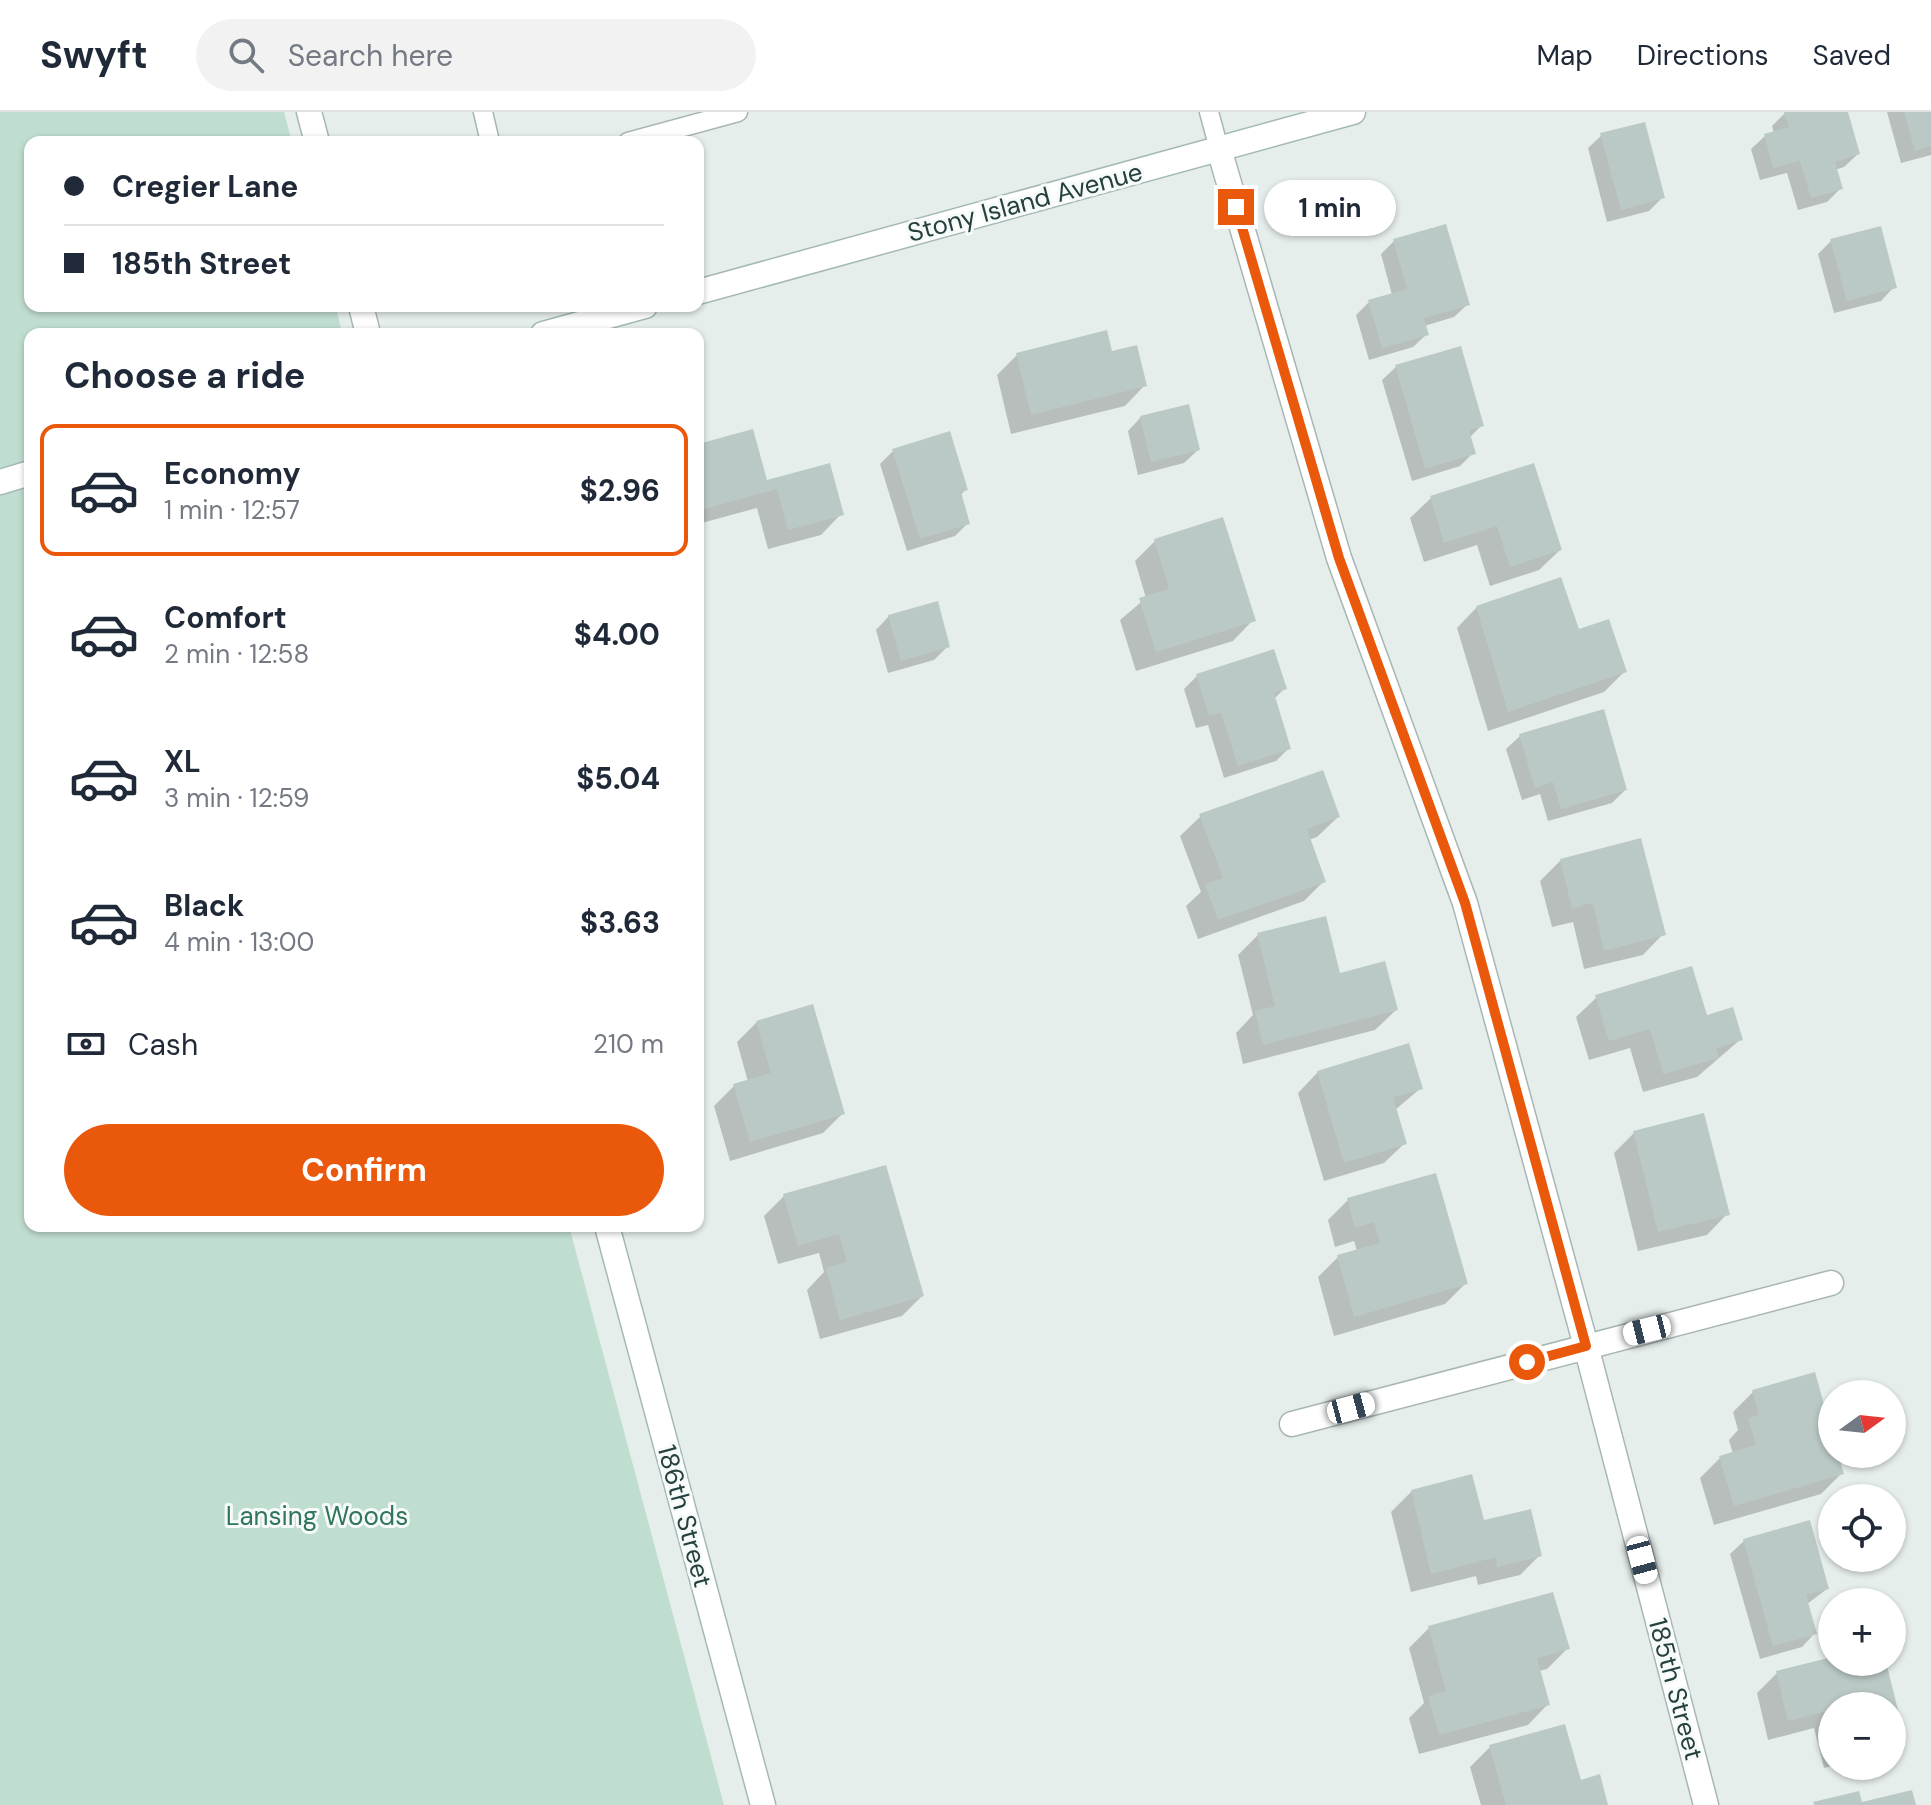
<!DOCTYPE html>
<meta charset="utf-8">
<style>
:root{--surface:#fff;--page:#f2f2f3;--text:#1f2937;--muted:#747a83;--line:#e0e1e3;--accent:#ea580c}
body{margin:0;font-family:"DM Sans",sans-serif;background:var(--page);color:var(--text);height:100vh;display:flex;flex-direction:column;font-size:30px;white-space:nowrap}
*{box-sizing:border-box;margin:0}
p{font-size:26px;color:var(--muted)}
.icon{flex:none;width:44px;height:44px;fill:none;stroke:currentColor;stroke-width:2;stroke-linecap:round;stroke-linejoin:round}
.map{position:relative;flex:1;overflow:hidden}
.details{position:absolute;left:24px;top:216px;width:680px;height:904px;display:flex;flex-direction:column;background:var(--surface);border-radius:16px;box-shadow:0 2px 6px #0004}
.details>*{flex:none}
.guide{position:absolute;left:24px;top:24px;width:680px;height:176px;border-radius:16px;box-shadow:0 2px 6px #0004;display:grid;align-content:center;height:176px;padding:0 40px;background:var(--surface)}
.needle{width:52px;rotate:75deg}
.controls{position:absolute;left:1818px;top:1268px;display:grid;gap:16px}
.controls a{display:grid;place-items:center;width:88px;height:88px;border-radius:50%;background:var(--surface);box-shadow:0 2px 6px #0004;font-size:40px}
.end{position:absolute;width:36px;height:36px;margin:-18px;border:10px solid #ea580c;background:#fff;box-shadow:0 0 0 4px #fff}
.from{border-radius:50%}
.bubble{position:absolute;height:56px;border-radius:28px;background:var(--surface);box-shadow:0 2px 6px #0004;font-size:26px;font-weight:700;line-height:56px;text-align:center}
.car{position:absolute;width:24px;height:48px;margin:-24px -12px;border-radius:10px;box-shadow:0 0 6px 2px #0007;background:linear-gradient(#fff 24%,#345 0 40%,#fff 0 76%,#345 0 86%,#fff 0)}
.guide b{display:flex;align-items:center;gap:28px;height:76px;font-size:30px}
.guide b+b{border-top:2px solid var(--line)}
.guide i{width:20px;height:20px;background:var(--text)}
ul{padding:0;list-style:none}
li{display:flex;align-items:center;gap:24px;height:132px;margin:0 16px 12px;padding:0 24px;border:4px solid transparent;border-radius:16px}
li div{flex:1}
li b{display:block;font-size:30px}
li em{font-style:normal;font-weight:700}
li.current{border-color:var(--accent)}
li>.icon{width:72px;height:72px;stroke-width:1.5}
h2{padding:0 40px;font-size:36px;line-height:96px}
.pay{display:flex;align-items:center;gap:20px;height:88px;padding:0 40px;font-size:30px}
.pay p{margin-inline-start:auto}
.primary-button{display:flex;gap:16px;margin-top:auto;padding:16px 40px}
.primary-button a{flex:1;height:92px;border-radius:48px;background:var(--accent);color:#fff;font-size:32px;font-weight:700;line-height:92px;text-align:center}
header{display:flex;align-items:center;gap:48px;box-sizing:border-box;height:112px;padding:0 40px;background:var(--surface);border-bottom:2px solid var(--line)}
header strong{font-size:38px}
nav{display:flex;gap:44px;margin-inline-start:auto;font-size:28px}
.search{width:560px;height:72px;background:var(--page);display:flex;align-items:center;gap:20px;box-sizing:border-box;padding:0 28px;border-radius:44px;color:var(--muted);font-size:30px}
.map>svg:first-child{display:block}
.green{fill:#c0ded0}
.shadow{fill:#0003}
.building{fill:#bbc9c6}
.lines{fill:none;stroke-linecap:round;stroke-linejoin:round}
.lane-casing{stroke:#a8b6b5;stroke-width:21}
.street-casing{stroke:#a8b6b5;stroke-width:27}
.secondary-casing{stroke:#a4b9b7;stroke-width:27}
.lane{stroke:#fff;stroke-width:18}
.street{stroke:#fff;stroke-width:24}
.secondary{stroke:#fff;stroke-width:24}
.route{stroke:#ea580c;stroke-width:10}
.labels{text-anchor:middle;stroke-width:6;stroke-linejoin:round;paint-order:stroke}
.street-label{font-size:26px;fill:#25403f;stroke:#f6faf9}
.park-label{font-size:26px;fill:#31755d;stroke:#f6faf9}
</style>
<header>
<strong>Swyft</strong>
<div class="search"><svg class="icon" aria-label="search" viewBox="0 0 24 24"><circle cx="10" cy="10" r="6"/><path d="M15 15l6 6"/></svg>Search here</div>
<nav><a>Map</a><a>Directions</a><a>Saved</a></nav>
</header>
<div class="map">
<svg width="1931" height="1693" viewBox="0 0 1931 1693">
<rect width="100%" height="100%" fill="#e6eeec"/>
<path class="green" d="M0,0h284l8,30h-262v164h306l6,28h-312v892h539l155,579h-724z"/>
<path class="shadow" d="M1846,0l12,42 -14,13 -9,3 5,19 -13,13 -29,8 -11,-37 -27,7 -9,-31 14,-13 9,-2 -2,-8 13,-13z
M1887,0h44v43l-30,8z
M1602,23l60,63 -13,13 -42,11 -19,-74z
M1394,129l74,63 -14,13 -30,9 3,8 -14,13 -44,13 -13,-45 13,-13 23,-7 -11,-41z
M1831,129l63,46 -13,14 -47,12 -16,-59z
M1111,241l34,32 -20,21 -114,28 -14,-59 20,-20z
M1396,255l86,58 -13,13 4,15 -13,13 -48,15 -30,-101z
M1141,305l57,33 -14,13 -46,12 -10,-44z
M698,334l68,36 75,32 -20,21 -53,14 -11,-41 -59,16z
M893,339l73,38 -6,7 8,27 -13,13 -48,15 -27,-87z
M1431,386l129,52 -21,20 -49,16 -13,-41 -53,17 -14,-44z
M1155,429l98,79 -20,21 -97,30 -16,-51 26,-22 -11,-37z
M1477,495l101,25 46,40 -20,20 -116,39 -31,-103z
M889,504l59,30 -14,14 -46,13 -12,-43z
M1197,564l88,12 -11,11 15,49 -13,13 -52,17 -16,-53 -12,3 -12,-39z
M1520,624l105,54 -13,13 -64,18 -8,-27 -18,6 -16,-51z
M1201,704l137,1 -21,20 -8,3 15,41 -20,20 -106,38 -12,-33 15,-14 -21,-56z
M1561,748l102,74 -20,21 -59,14 -11,-47 -21,5 -12,-46z
M1258,823l80,40 58,35 -21,20 -132,34 -7,-31 17,-18 -15,-60z
M1597,885l108,20 36,22 -44,38 -54,15 -13,-44 -41,12 -13,-43z
M757,910l86,91 -20,20 -93,28 -16,-55 20,-20 14,-4 -11,-40z
M1318,960l103,16 -26,22 10,33 -21,20 -60,18 -26,-88z
M1634,1021l93,81 -20,21 -69,16 -24,-98z
M885,1055l37,129 -20,20 -82,23 -13,-49 17,-18 -5,-19 -41,11 -14,-48 20,-20z
M1348,1088l117,84 -20,20 -111,32 -16,-59 20,-20 19,-6 -3,-10 -19,6 -7,-27z
M1753,1280l79,48v14h4l5,20 -20,20 -107,31 -14,-47 20,-20 13,-4 -4,-14 9,-10 -5,-18z
M1412,1379l70,32 58,32 -20,20 -42,10 -2,-9 -65,16 -20,-80z
M1744,1429l83,48 -20,15 8,29 -13,14 -42,12 -30,-105z
M1430,1515l137,22 -20,20 -8,2 9,33 -20,21 -109,29 -10,-36 15,-15 -15,-55z
M1832,1547v3h52l18,71 -10,10v-37h-60v60l-8,2 -10,-40 -46,12 -11,-47 20,-20z
M1490,1635l89,35 27,23h-125l-11,-38z"/>
<path class="building" d="M1784,0h64l12,42 -25,8 8,27 -32,9 -11,-37 -27,7 -9,-34 25,-7z
M1904,0h27v34l-16,5z
M1645,10l20,76 -44,12 -21,-77z
M1446,112l24,81 -46,13 5,17 -47,13 -14,-48 39,-11 -14,-50z
M1881,114l16,62 -50,13 -17,-62z
M1107,218l5,21 25,-6 10,41 -116,29 -15,-62z
M1461,234l23,80 -15,4 7,24 -51,15 -30,-104z
M1189,292l11,46 -49,12 -11,-46z
M753,317l14,51 63,-17 14,52 -56,15 -11,-41 -79,22v-67z
M950,319l18,59 -7,2 9,32 -50,15 -28,-90z
M1534,351l28,87 -52,17 -13,-41 -53,17 -14,-47z
M1223,405l33,104 -100,31 -17,-54 30,-9 -15,-50z
M1561,465l18,52 30,-10 18,53 -119,40 -32,-106z
M938,489l12,46 -49,14 -13,-46z
M1274,537l13,40 -13,4 17,56 -53,17 -17,-53 -12,3 -13,-42z
M1604,597l23,81 -66,19 -8,-27 -18,6 -16,-54z
M1323,658l17,47 -33,12 19,53 -108,38 -13,-36 18,-6 -24,-64z
M1641,726l25,97 -62,16 -11,-48 -21,5 -12,-49z
M1326,804l14,57 45,-12 13,49 -135,35 -8,-34 20,-5 -18,-73z
M1692,854l15,49 26,-8 10,33 -27,8 3,10 -56,16 -13,-45 -41,12 -14,-46z
M813,892l32,110 -95,28 -17,-58 38,-11 -15,-52z
M1409,931l14,46 -30,8 14,47 -63,19 -27,-92z
M1704,1001l26,102 -72,17 -25,-101z
M886,1053l38,131 -84,24 -14,-52 21,-6 -8,-28 -41,12 -15,-52z
M1436,1061l32,111 -114,33 -17,-62 43,-12 -6,-21 -19,6 -8,-30z
M1815,1260l17,61v21h6l6,20 -110,32 -15,-50 37,-11 -8,-27 11,-3 -7,-25z
M1472,1362l12,46 47,-11 11,47 -45,11 -1,-10 -65,17 -20,-84z
M1810,1408l19,69 -23,6 11,39 -44,12 -30,-107z
M1553,1480l17,57 -33,9 13,47 -111,30 -11,-39 18,-5 -18,-65z
M1832,1545v5h54l18,72 -12,3v-31h-60v4l-44,11 -12,-50z
M1565,1612l16,56 19,-6 8,31h-102l-17,-60z
M1912,1678l4,15h-102l-1,-3 46,-11 3,11z"/>
<g class="lines">
<g class="lane-casing">
<path id="lane" d="M483,0l7,30
M1209,0l10,37
M628,30l110,-30"/>
</g>
<g class="street-casing">
<path id="street" d="M309,0l8,30
M1219,37l120,409 126,345 121,443 120,459
M361,194l7,28
M1292,1312l539,-141"/>
</g>
<g class="secondary-casing">
<path id="secondary" d="M698,180l655,-180
M543,222l102,-28
M0,370l30,-9
M607,1114l156,579"/>
</g>
<use href="#lane" class="lane"/>
<use href="#street" class="street"/>
<use href="#secondary" class="secondary"/>
</g>
<g class="lines">
<path class="route" d="M1236,95l103,351 126,345 121,443 -59,16"/>
</g>
<g class="labels">
<g class="street-label">
<text transform="translate(1025 90) rotate(-15)" y="9">Stony Island Avenue</text>
<text transform="translate(685 1404) rotate(75)" y="9">186th Street</text>
<text transform="translate(1676 1577) rotate(75)" y="9">185th Street</text>
</g>
<g class="park-label">
<text x="317" y="1413">Lansing Woods</text>
</g>
</g>
</svg>
<div class="controls">
<a><svg class="needle" viewBox="-14 -14 28 28"><path d="M0-13l5 13h-10z" fill="#e53935"/><path d="M0 13l5-13h-10z" fill="#747a83"/></svg></a>
<a><svg class="icon" aria-label="locate" viewBox="0 0 24 24"><circle cx="12" cy="12" r="6"/><path d="M12 2v4M12 18v4M2 12h4M18 12h4"/></svg></a>
<a>+</a>
<a>−</a>
</div>
<i class="end from" style="left:1527px;top:1250px"></i>
<i class="end" style="left:1236px;top:95px"></i>
<div class="bubble" style="left:1264px;top:68px;width:132px">1 min</div>
<i class="car" style="left:1647px;top:1218px;rotate:256deg"></i>
<i class="car" style="left:1351px;top:1296px;rotate:75deg"></i>
<i class="car" style="left:1642px;top:1448px;rotate:165deg"></i>
<div class="guide">
<b><i class="from"></i>Cregier Lane</b>
<b><i></i>185th Street</b>
</div>
<section class="details">
<h2>Choose a ride</h2>
<ul>
<li class="current"><svg class="icon" aria-label="car" viewBox="0 0 24 24"><path d="M5 17H2v-5l4-1 3-4h7l3 4 3 1v5h-3M9 17h6M6 11h13"/><circle cx="7" cy="17" r="2"/><circle cx="17" cy="17" r="2"/></svg><div><b>Economy</b><p>1 min · 12:57</p></div><em>$2.96</em></li>
<li><svg class="icon" aria-label="car" viewBox="0 0 24 24"><path d="M5 17H2v-5l4-1 3-4h7l3 4 3 1v5h-3M9 17h6M6 11h13"/><circle cx="7" cy="17" r="2"/><circle cx="17" cy="17" r="2"/></svg><div><b>Comfort</b><p>2 min · 12:58</p></div><em>$4.00</em></li>
<li><svg class="icon" aria-label="car" viewBox="0 0 24 24"><path d="M5 17H2v-5l4-1 3-4h7l3 4 3 1v5h-3M9 17h6M6 11h13"/><circle cx="7" cy="17" r="2"/><circle cx="17" cy="17" r="2"/></svg><div><b>XL</b><p>3 min · 12:59</p></div><em>$5.04</em></li>
<li><svg class="icon" aria-label="car" viewBox="0 0 24 24"><path d="M5 17H2v-5l4-1 3-4h7l3 4 3 1v5h-3M9 17h6M6 11h13"/><circle cx="7" cy="17" r="2"/><circle cx="17" cy="17" r="2"/></svg><div><b>Black</b><p>4 min · 13:00</p></div><em>$3.63</em></li>
</ul>
<div class="pay"><svg class="icon" aria-label="cash" viewBox="0 0 24 24"><path d="M3 7h18v10H3z"/><circle cx="12" cy="12" r="2"/></svg>Cash<p>210 m</p></div>
<div class="primary-button"><a>Confirm</a></div>
</section>
</div>
